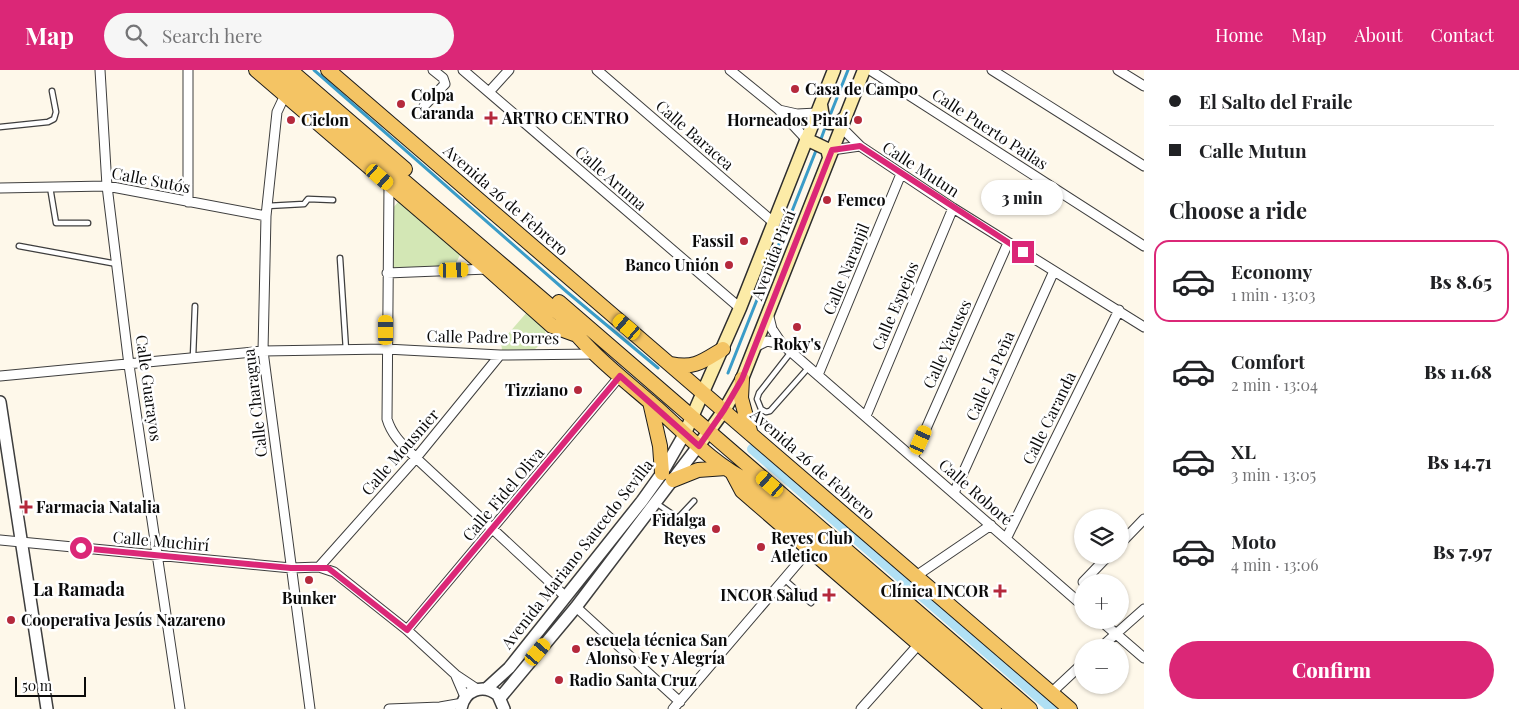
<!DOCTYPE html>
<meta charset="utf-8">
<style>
:root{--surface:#fff;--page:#f6f6f6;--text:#202124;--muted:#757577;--line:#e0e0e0;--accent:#db2777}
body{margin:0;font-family:"Playfair Display",serif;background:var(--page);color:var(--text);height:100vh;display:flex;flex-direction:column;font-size:19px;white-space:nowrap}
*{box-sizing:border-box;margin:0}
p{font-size:16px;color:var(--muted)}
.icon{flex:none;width:28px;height:28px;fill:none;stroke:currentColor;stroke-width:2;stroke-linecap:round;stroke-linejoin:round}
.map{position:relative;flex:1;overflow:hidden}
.sheet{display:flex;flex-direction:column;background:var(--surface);width:375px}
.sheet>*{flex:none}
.top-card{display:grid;align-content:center;height:110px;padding:0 25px;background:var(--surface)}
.tools{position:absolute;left:1074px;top:439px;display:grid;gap:10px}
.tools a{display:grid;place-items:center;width:55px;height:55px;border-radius:50%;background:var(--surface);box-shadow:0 1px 4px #0004;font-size:25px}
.scale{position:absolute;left:15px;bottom:12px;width:71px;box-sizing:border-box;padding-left:5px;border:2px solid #0b0b0b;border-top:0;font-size:14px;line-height:18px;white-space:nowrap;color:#0b0b0b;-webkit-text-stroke:4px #fff;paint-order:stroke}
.end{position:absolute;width:22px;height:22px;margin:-11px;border:6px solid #db2777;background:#fff;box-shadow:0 0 0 2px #fff}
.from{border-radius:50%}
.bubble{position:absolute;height:35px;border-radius:18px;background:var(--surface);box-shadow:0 1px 4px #0004;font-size:16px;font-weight:800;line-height:35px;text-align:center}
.car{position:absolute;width:15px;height:30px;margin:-15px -8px;border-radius:6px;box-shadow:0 0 4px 1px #0007;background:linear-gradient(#f5c518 24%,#345 0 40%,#f5c518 0 76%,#345 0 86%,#f5c518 0)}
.top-card b{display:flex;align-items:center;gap:18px;height:48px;font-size:19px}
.top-card b+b{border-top:1px solid var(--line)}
.top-card i{width:12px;height:12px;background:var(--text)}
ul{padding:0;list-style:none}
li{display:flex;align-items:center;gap:15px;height:82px;margin:0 10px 8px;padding:0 15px;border:2px solid transparent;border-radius:15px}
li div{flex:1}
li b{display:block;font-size:19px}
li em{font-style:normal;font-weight:800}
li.on{border-color:var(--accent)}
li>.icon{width:45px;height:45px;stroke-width:1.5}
h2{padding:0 25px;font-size:22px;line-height:60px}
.cta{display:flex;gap:10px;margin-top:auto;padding:10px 25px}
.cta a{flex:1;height:58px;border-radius:30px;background:var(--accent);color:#fff;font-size:20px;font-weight:800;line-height:58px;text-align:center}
header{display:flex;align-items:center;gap:30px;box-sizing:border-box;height:70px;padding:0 25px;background:var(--accent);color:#fff}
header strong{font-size:24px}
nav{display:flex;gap:28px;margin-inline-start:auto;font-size:18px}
.search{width:350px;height:45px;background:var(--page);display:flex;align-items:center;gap:12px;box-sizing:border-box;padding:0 18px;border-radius:28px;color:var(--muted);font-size:19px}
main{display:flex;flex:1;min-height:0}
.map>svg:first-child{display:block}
.green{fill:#d3e7b5}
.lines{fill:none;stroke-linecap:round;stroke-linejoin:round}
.stream{stroke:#3a9cc8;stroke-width:3}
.canal{stroke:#b0e0f4;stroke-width:10}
.service-casing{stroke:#3e3e3e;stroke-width:7}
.minor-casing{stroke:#3e3e3e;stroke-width:11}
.tertiary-casing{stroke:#3e3e3e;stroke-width:14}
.secondary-casing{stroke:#2d2d2d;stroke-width:15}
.primary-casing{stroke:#1c1c1c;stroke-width:16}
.service{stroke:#fff;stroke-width:4.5}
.minor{stroke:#fff;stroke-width:9}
.tertiary{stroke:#fff;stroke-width:11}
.secondary{stroke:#fceba7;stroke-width:12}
.primary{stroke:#f4c464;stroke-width:14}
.route{stroke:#db2777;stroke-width:6}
.poi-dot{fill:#b5293c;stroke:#fff;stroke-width:2}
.labels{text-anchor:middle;stroke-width:5;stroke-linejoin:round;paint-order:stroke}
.poi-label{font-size:16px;font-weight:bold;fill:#0b0b0b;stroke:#fff;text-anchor:start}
.street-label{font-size:16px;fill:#0b0b0b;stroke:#fff}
.neighbourhood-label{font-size:18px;font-weight:bold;fill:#0b0b0b;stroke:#fff}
</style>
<header>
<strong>Map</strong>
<div class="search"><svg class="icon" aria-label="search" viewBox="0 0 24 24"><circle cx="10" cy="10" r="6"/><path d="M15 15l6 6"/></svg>Search here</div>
<nav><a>Home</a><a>Map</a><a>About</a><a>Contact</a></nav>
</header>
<main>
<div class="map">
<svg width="1144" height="639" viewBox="0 0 1144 639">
<rect width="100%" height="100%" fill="#fef8ea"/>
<path class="green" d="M399,131l62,52 -7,14 -63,2 1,-60z
M528,241l17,17 1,12 -11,9 -33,1 -1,-8z"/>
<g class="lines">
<path class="stream" d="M314,0l253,222 91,76
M829,48l19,-48
M821,69l4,-11
M728,303l89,-225"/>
<path class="canal" d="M752,379l300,260"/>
<g class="service-casing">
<path id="service" d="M0,57l48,-5 6,-3 2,-7 -4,-21
M50,117l6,36h32
M267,136l37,-2 4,-5 25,1
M19,176l98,18
M340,188l6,92
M791,282l-32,41 -2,6 4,10 5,3 4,-1 39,-44
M193,287l2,-51
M656,433l22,15 16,-17
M784,509l27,24"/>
</g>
<g class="minor-casing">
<path id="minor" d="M100,0l7,116 22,179 51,344
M463,0l277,238
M597,0l176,152
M730,0l48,39 28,30
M870,0l274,176
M992,0l152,96
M1118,0l26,16
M489,22l20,-22
M285,25l-8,17 -11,104 -3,135 47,358
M424,36l21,-22 -2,-6 -10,-8
M779,40l18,4 20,-1
M841,57l19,19 93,62 191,119
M832,80l28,-4
M389,115l-2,234c5,17 17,27 29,39l150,139
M0,118l107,-2 159,30
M188,132v-132
M387,203l101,-4
M768,243l4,16 10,15 300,261
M755,277l12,-6 15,3
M818,305l83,-201
M0,306l263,-25 123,-2 114,6 96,-1
M866,346l87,-208
M913,388l95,-215
M954,423l100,-222
M1006,469l113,-229
M0,470l291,28 28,-1 15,5 73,58 49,45 21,14
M1120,474l24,-25
M319,497l97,-109 84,-103
M916,506l75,-51
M1083,512l26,-27
M576,537l104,95
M1100,550l44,38
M407,560l213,-254
M1100,578l44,-39
M456,606l9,21
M1051,623l31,-29
M389,639l51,-2 23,-4
M673,639l136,-159
M861,639l58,-65"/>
</g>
<g class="tertiary-casing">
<path id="tertiary" d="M0,332l47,307
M486,619l23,-21 133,-167 20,-28 23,-40
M500,628l76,-91 123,-162
M461,639c3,-19 22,-26 37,-14l6,14"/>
</g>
<g class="secondary-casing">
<path id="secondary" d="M821,35l2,12 6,6h10l6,-6
M806,69l21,10 2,8
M685,363l55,-125 94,-238
M699,375l26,-36 17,-30 122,-309"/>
</g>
<g class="primary-casing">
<path id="primary" d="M256,0l232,199 64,57 22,8
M274,0l288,246c25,36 63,64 96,93 28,25 57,57 92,73l263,227
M290,0l115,99
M328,0l742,639
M559,232l471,407
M671,294c24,5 32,-3 52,-15
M742,309l-1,19 9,33
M650,332l10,44 2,27
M733,404l9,17 252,218
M673,410l25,-10 28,-2"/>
</g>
<use href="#service" class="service"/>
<use href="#minor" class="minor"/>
<use href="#tertiary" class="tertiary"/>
<use href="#secondary" class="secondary"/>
<use href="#primary" class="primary"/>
</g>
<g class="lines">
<path class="route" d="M81,478l210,20h37l79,62 213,-254 79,70 25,-36 18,-31 90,-229 28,-4 163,106"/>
</g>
<g class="poi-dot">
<circle cx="795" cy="19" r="5"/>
<circle cx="401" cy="34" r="5"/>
<path d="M488.5 40.5h5v5h5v5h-5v5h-5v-5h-5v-5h5z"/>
<circle cx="291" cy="50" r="5"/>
<circle cx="858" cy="50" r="5"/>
<circle cx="827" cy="130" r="5"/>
<circle cx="744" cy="171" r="5"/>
<circle cx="729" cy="195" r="5"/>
<circle cx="797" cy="257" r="5"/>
<circle cx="578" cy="320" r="5"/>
<path d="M23.5 429.5h5v5h5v5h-5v5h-5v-5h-5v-5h5z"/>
<circle cx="716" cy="459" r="5"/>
<circle cx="761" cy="477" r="5"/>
<circle cx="309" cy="510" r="5"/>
<path d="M997.5 513.5h5v5h5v5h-5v5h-5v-5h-5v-5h5z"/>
<path d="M826.5 517.5h5v5h5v5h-5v5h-5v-5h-5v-5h5z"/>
<circle cx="11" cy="550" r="5"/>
<circle cx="576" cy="579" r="5"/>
<circle cx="559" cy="610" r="5"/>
</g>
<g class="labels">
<g class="poi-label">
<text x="805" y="25">Casa de Campo</text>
<text x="411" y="31">Colpa<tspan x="411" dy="18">Caranda</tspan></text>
<text x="502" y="54">ARTRO CENTRO</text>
<text x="301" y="56">Ciclon</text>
<text x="848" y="56" text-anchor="end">Horneados Piraí</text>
<text x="837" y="136">Femco</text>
<text x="734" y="177" text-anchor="end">Fassil</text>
<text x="719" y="201" text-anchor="end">Banco Unión</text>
<text x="797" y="280" text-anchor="middle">Roky's</text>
<text x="568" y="326" text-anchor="end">Tizziano</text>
<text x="36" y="443">Farmacia Natalia</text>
<text x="706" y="456" text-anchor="end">Fidalga<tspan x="706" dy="18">Reyes</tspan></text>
<text x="771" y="474">Reyes Club<tspan x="771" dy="18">Atletico</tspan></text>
<text x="989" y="527" text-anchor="end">Clínica INCOR</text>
<text x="818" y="531" text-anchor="end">INCOR Salud</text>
<text x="309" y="534" text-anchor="middle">Bunker</text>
<text x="21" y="556">Cooperativa Jesús Nazareno</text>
<text x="586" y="576">escuela técnica San<tspan x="586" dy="18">Alonso Fe y Alegría</tspan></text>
<text x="569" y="616">Radio Santa Cruz</text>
</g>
<g class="street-label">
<text transform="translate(990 59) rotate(33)" y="6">Calle Puerto Pailas</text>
<text transform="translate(695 65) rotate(41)" y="6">Calle Baracea</text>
<text transform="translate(921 99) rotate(33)" y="6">Calle Mutun</text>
<text transform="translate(611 108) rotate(41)" y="6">Calle Aruma</text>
<text transform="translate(151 110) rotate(11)" y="6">Calle Sutós</text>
<text transform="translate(506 130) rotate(41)" y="6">Avenida 26 de Febrero</text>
<text transform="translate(773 185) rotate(-69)" y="6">Avenida Piraí</text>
<text transform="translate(846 199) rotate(-68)" y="6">Calle Naranjil</text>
<text transform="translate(895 236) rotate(-67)" y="6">Calle Espejos</text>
<text transform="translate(493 267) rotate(1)" y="6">Calle Padre Porres</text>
<text transform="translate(947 274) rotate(-66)" y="6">Calle Yacuses</text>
<text transform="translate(990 306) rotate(-66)" y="6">Calle La Peña</text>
<text transform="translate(149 318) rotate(82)" y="6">Calle Guarayos</text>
<text transform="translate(255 333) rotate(-97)" y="6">Calle Charagua</text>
<text transform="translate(1049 348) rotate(-64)" y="6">Calle Caranda</text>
<text transform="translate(400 382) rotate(-49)" y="6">Calle Mousnier</text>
<text transform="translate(813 394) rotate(41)" y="6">Avenida 26 de Febrero</text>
<text transform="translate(976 422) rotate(41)" y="6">Calle Roboré</text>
<text transform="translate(503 424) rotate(-50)" y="6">Calle Fidel Oliva</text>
<text transform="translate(161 471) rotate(5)" y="6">Calle Muchirí</text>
<text transform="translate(577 484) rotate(-52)" y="6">Avenida Mariano Saucedo Sevilla</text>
</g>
<g class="neighbourhood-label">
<text x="79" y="526">La Ramada</text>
</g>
</g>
</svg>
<div class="tools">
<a><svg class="icon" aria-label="layers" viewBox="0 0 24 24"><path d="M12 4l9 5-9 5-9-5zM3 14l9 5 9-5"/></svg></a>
<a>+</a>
<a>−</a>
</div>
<div class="scale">50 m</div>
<i class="end from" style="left:81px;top:478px"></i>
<i class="end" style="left:1023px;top:182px"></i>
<div class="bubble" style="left:981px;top:110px;width:82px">3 min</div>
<i class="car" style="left:380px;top:107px;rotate:131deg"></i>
<i class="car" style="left:454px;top:200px;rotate:88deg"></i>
<i class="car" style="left:627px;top:257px;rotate:310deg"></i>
<i class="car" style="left:386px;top:260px;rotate:0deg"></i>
<i class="car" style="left:921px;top:370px;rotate:24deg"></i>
<i class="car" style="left:770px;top:414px;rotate:311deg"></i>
<i class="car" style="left:538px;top:582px;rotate:40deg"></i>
</div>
<section class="sheet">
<div class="top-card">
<b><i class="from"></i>El Salto del Fraile</b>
<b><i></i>Calle Mutun</b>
</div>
<h2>Choose a ride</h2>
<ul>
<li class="on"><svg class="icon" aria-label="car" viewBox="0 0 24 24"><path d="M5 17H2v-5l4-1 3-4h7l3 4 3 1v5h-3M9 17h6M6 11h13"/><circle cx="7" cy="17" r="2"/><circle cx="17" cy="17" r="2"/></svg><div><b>Economy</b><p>1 min · 13:03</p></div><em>Bs 8.65</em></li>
<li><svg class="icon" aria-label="car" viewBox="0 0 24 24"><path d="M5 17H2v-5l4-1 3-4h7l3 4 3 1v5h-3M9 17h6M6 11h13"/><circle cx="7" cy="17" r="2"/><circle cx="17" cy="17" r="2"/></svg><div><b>Comfort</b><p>2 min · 13:04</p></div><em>Bs 11.68</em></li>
<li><svg class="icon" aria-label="car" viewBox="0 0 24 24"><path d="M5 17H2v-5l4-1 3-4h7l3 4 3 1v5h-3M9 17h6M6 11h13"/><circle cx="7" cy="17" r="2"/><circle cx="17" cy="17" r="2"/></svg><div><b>XL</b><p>3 min · 13:05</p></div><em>Bs 14.71</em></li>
<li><svg class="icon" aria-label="car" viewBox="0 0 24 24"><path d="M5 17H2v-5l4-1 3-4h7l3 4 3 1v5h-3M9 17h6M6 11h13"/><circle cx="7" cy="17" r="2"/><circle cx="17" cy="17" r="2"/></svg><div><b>Moto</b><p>4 min · 13:06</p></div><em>Bs 7.97</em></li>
</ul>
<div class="cta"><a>Confirm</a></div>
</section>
</main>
